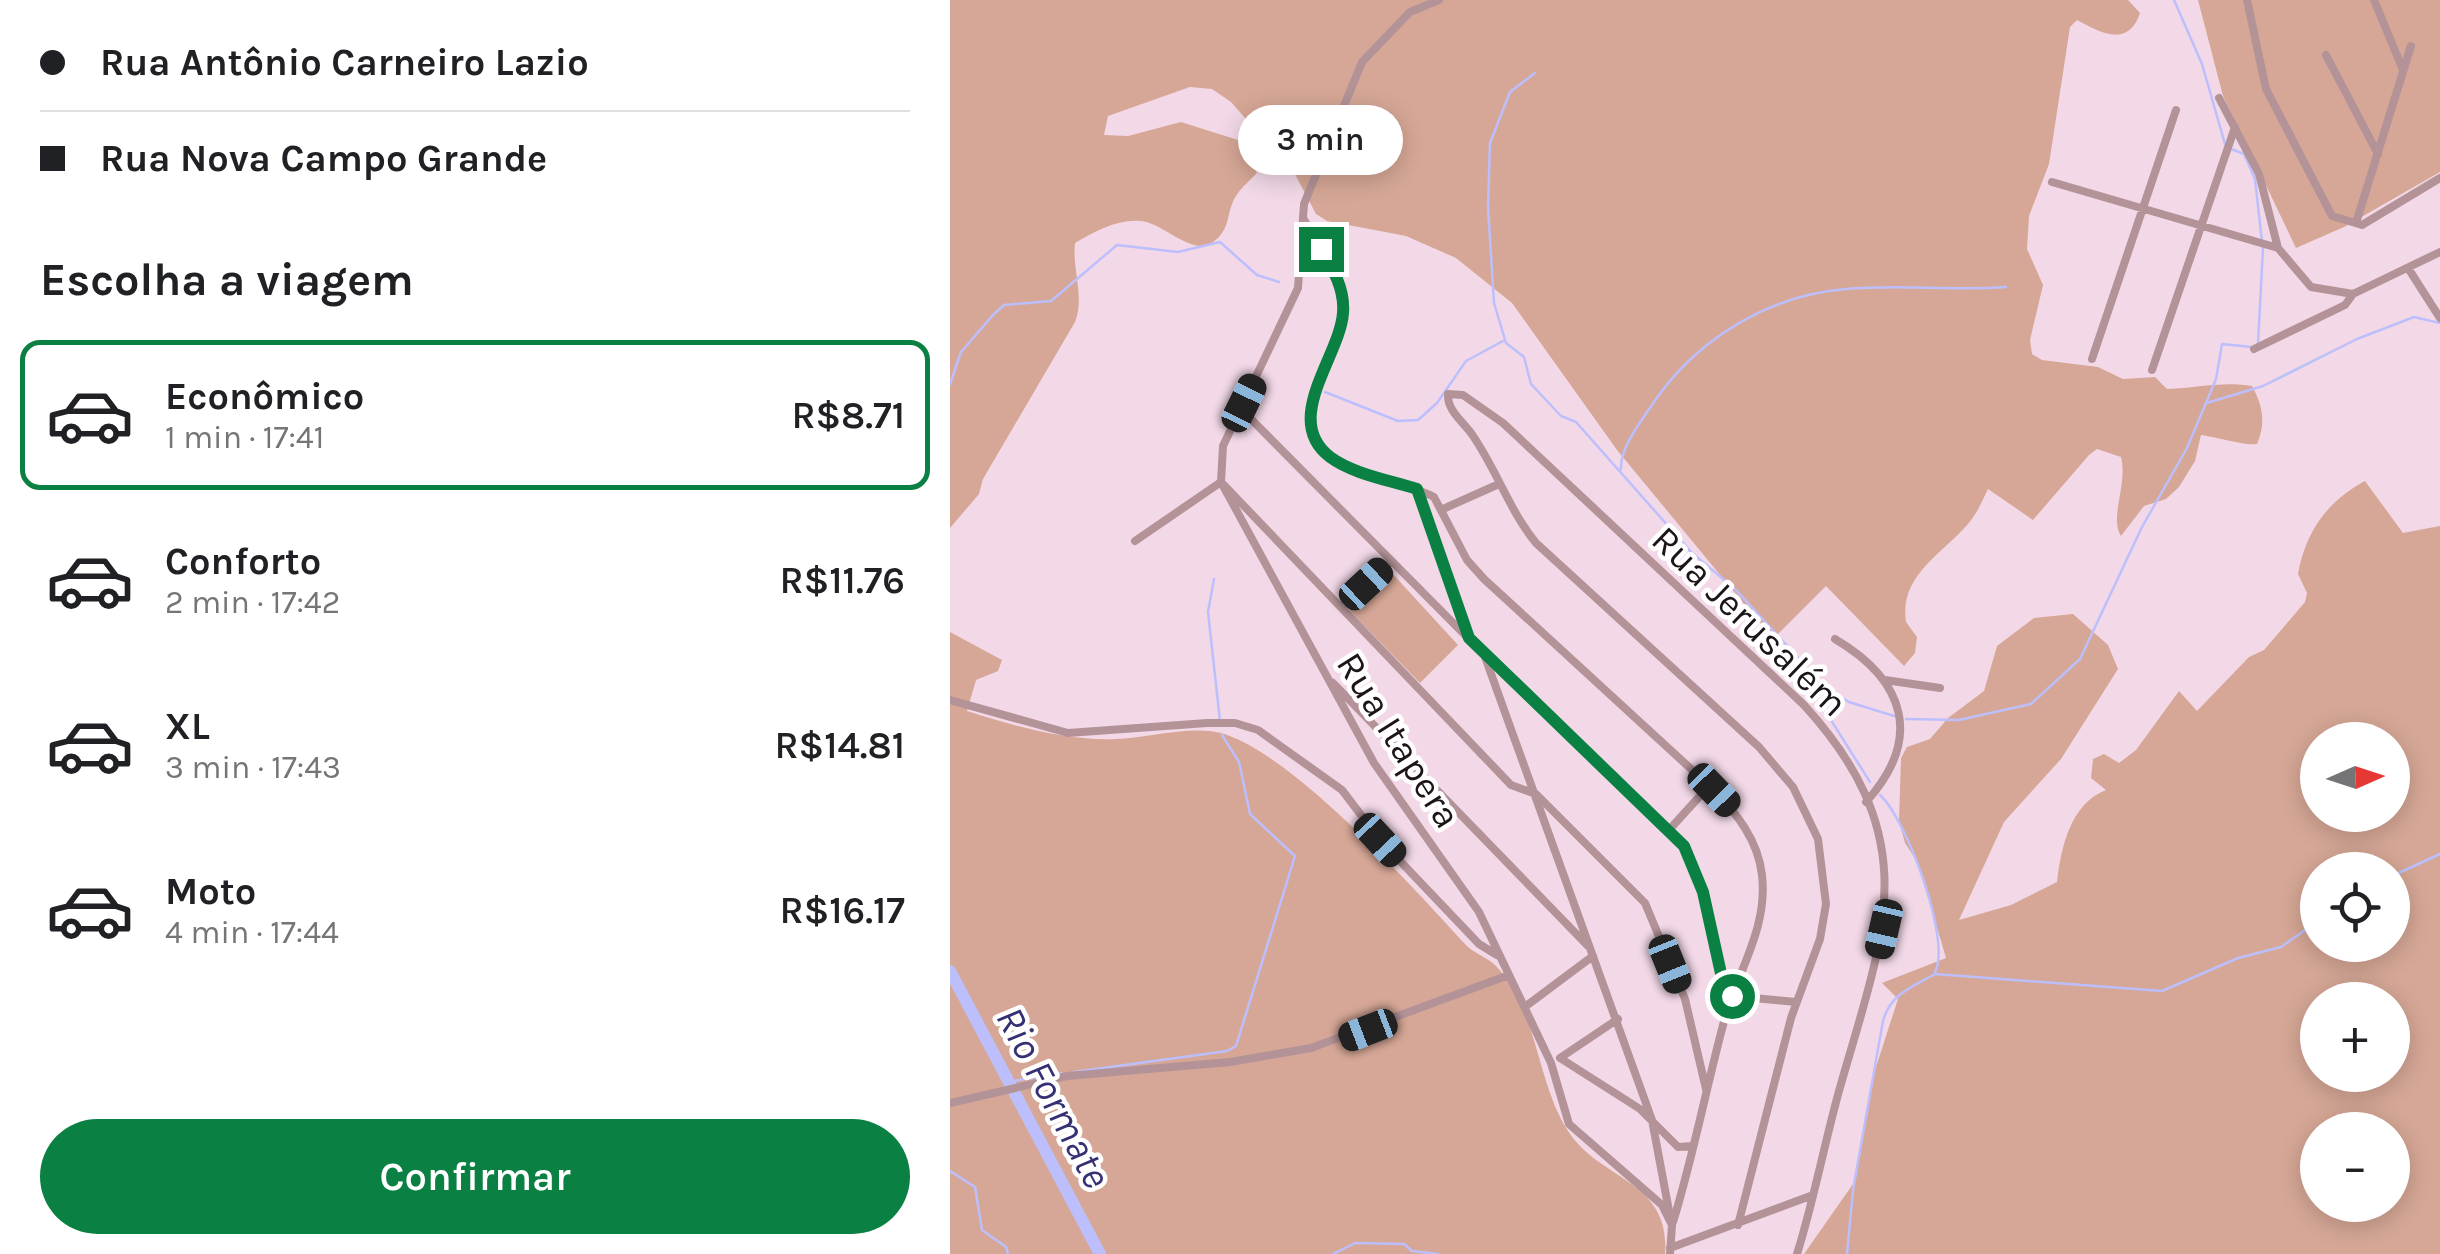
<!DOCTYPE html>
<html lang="pt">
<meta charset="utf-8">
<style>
:root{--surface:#fff;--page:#f6f6f6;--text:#202124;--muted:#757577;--line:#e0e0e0;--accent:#0b8043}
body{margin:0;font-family:Karla,sans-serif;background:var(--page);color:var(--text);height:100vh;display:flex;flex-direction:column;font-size:38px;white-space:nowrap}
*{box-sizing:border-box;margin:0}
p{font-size:32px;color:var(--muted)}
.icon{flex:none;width:55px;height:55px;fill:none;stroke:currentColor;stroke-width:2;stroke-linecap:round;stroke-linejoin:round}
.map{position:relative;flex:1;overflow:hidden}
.drawer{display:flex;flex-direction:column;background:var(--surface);width:950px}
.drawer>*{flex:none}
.top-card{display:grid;align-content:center;height:220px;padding:0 40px;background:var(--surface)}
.needle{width:65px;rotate:87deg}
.fabs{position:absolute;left:1350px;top:722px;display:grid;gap:20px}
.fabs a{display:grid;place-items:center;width:110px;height:110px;border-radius:50%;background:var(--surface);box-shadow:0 5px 25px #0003;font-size:50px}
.end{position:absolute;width:45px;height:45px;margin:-22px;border:12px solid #0b8043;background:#fff;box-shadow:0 0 0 5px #fff}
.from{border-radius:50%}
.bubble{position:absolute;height:70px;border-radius:35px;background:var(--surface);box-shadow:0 5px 25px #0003;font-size:32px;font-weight:600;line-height:70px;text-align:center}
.car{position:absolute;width:30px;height:60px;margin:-30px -15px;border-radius:12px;box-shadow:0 0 8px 2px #0007;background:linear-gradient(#222 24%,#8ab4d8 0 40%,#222 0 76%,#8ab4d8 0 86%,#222 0)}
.top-card b{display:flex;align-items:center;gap:35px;height:95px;font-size:38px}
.top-card b+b{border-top:2px solid var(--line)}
.top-card i{width:25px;height:25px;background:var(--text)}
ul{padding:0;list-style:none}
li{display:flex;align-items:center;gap:30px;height:150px;margin:0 20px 15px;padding:0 20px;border:5px solid transparent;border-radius:20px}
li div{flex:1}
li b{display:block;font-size:38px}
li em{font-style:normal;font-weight:600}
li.active{border-color:var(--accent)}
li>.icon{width:90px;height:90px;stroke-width:1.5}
h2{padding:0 40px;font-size:45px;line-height:120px}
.button{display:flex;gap:20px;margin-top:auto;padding:20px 40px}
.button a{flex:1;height:115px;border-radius:60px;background:var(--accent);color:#fff;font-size:40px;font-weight:600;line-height:115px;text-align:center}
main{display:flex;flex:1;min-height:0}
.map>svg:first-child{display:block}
.green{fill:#d6a796;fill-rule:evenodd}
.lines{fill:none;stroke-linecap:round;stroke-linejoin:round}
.stream{stroke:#bdbffc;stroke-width:2.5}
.river{stroke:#bdbffc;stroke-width:12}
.minor{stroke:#b39397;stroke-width:8}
.route{stroke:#0b8043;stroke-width:12}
.labels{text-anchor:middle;stroke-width:9;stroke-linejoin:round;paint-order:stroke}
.street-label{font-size:38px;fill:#1d1419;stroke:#fff}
.water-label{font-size:40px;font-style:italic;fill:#352f74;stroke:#fff}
</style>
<main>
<section class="drawer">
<div class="top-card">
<b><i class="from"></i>Rua Antônio Carneiro Lazio</b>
<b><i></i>Rua Nova Campo Grande</b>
</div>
<h2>Escolha a viagem</h2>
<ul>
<li class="active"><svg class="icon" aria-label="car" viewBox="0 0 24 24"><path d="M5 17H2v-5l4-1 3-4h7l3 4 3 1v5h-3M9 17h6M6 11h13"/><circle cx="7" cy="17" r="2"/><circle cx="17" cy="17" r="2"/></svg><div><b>Econômico</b><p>1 min · 17:41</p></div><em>R$8.71</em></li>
<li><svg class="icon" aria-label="car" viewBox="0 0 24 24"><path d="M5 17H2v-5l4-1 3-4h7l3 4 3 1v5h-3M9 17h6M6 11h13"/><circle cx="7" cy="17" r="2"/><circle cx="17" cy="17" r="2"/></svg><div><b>Conforto</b><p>2 min · 17:42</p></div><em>R$11.76</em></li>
<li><svg class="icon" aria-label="car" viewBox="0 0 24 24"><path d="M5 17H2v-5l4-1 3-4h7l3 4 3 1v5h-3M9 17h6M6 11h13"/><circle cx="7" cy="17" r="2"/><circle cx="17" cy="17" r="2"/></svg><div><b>XL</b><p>3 min · 17:43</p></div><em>R$14.81</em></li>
<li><svg class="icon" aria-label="car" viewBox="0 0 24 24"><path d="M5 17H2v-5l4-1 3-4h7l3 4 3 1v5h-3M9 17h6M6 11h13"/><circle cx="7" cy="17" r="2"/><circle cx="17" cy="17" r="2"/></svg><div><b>Moto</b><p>4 min · 17:44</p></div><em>R$16.17</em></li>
</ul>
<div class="button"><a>Confirmar</a></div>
</section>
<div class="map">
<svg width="1490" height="1254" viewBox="0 0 1490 1254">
<rect width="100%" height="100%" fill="#f3d9e8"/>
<path class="green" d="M0,0h1178l12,13c-12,36 -41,19 -63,7l-7,7 -21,137 -20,52 -2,33 16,36 -13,55 2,14 10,6 56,7 25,12 32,-2 12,12c29,-1 57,-8 85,-3 11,20 14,37 5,58 -13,2 -40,-7 -56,-9l-6,26 -16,26 -13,12 -22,7 -23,30c-12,-18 7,-52 0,-79l-24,-8 -8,6 -56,65 -45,-31c-6,12 -11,25 -20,35 -27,31 -69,52 -62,98l11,15 -2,16 -11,13 -78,-80 -53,53 -156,-189 -105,-147 -56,-45 -50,-22 -79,-15 -11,-7 -20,-38 -65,-74 -19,-13 -22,-2 -82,29 -4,19 24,1 53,-14 57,18 19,33c-7,7 -16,15 -21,23 -11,18 -4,33 -24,47 -20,13 -49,-20 -71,-22 -24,-2 -45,10 -66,22 -3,28 10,53 0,79l-92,157 -4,15 -29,34z
M1248,0h242v172l-96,55 -48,21 -73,-152z
M1415,481l38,52 37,-7v728h-636l49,-70 21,-111 24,-74 -16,-16 64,-25 -28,-95 -13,-20 -6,-22 2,-63 6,-11 23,-8 18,-21 36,-27 13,-45 37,-28 39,-4 35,31 10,24 -57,90 -57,63 -45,98 52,-15 46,-23c4,-34 13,-78 49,-92l-15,-12 2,-19 11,-5 15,9 17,-13 43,-59 18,20 52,-54 15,-7 41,-48 2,-9 -9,-19c8,-44 30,-73 67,-93zM1368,740h74v75h-74zM1442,870v75h-74v-75zM1368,1000h74v75h-74zM1368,1130h74v75h-74z
M440,571l68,74 -38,38 -71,-73z
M0,632l52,28 -4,11 -22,9 -9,31c47,15 99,30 148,28 32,-1 76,-14 106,-6 71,20 192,154 244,211 8,9 22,13 31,22 42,44 40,115 72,165 32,50 103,49 97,123h-715z"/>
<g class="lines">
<path class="stream" d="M1224,0l28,64 23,80
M585,73l-25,19 -20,51 -2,64 6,96 12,40 18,14 7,27 30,32 15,6 116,131 42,35 92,100 23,14 45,14
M1281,149l13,5 11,25 7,63
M1308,343l5,-95
M0,384l11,-32 32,-37 11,-10 47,-4 66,-56 61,7 42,-10 37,33 22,7
M375,392l73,29 20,-1 19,-17 29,-42 37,-20
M1257,403l56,-17 94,-47 57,-22 26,6
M671,469c-1,-22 21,-49 33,-67 43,-63 115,-107 192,-113 52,-5 107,2 160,-2
M264,579l-6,33 12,109
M876,689l3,28 41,65
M956,719l53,1 72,-16 49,-45 62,-132 45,-79 29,-69 6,-35 29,3
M930,795c26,23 72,146 55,177
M1442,876l48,-22
M124,1072l153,-21 9,-5 59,-190 -45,-42 -11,-52 -17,-27
M57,1082l54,-9
M0,1171l25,16 7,43 24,17 2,7
M383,1254l22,-11 49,1 8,7 26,3
M897,1254l6,-64 30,-169c7,-27 29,-34 52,-47l227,17 76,-33 43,-11 37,-26"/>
<path class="river" d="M0,971l150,283"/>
<path class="minor" d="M489,0l-29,12 -48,50 -58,142 -6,84 -75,158 -2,36 153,281 105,149 72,151 18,61 93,81 10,20 -2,29
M1297,0l19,89 66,127 30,9 78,-47
M1424,0l29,70
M1376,55l52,99
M1269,98l40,76 19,74
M1102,182l226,66 33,39 42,7 87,-42
M353,218c15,26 37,53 40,83 5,48 -67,119 -10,158 29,20 69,22 101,38l33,63 17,19 230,211c23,24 44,50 48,85 6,51 -22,93 -36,139 -19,69 -32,140 -53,208
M1406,223l55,-177
M1458,268l32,50
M1304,349l91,-44 8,-11
M1142,359l84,-249
M1202,370l83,-243
M291,409l228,230 215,207 19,45 24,101 5,4 64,6
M467,489l51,147
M493,509l56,-25
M185,541l86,-59 290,303 25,9 109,109 40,96 21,90
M391,606l50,-45
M885,639c71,42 88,100 31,163
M535,657l167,463 17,91
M935,680l55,8
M383,683l255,263
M0,700l118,33 139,-10h28l23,7 84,60 38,50 99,104 18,11
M719,830l40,-44
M576,1006l67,-50
M610,1058l80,51 38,38 15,-1
M610,1058l58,-39
M0,1103l117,-27 163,-14 81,-14 198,-73
M788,1225l53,-207 29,-79 6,-35 -8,-65 -25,-52 -34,-40 -223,-204c-27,-33 -40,-75 -65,-110 -9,-12 -24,-23 -23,-39l15,1 40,28 301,282c124,136 79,231 35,386 -15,54 -25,109 -42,163
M720,1248l143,-53"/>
</g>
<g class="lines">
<path class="route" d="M371,249c12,20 24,40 22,64 -3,43 -62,107 -13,144 23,17 59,23 87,32l52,149 215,208 19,46 21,95 8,9"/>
</g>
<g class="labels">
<g class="street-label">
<text transform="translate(800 621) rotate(44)" y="13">Rua Jerusalém</text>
<text transform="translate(449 740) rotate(58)" y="13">Rua Itapera</text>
</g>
<g class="water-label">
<text transform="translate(104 1097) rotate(62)" y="14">Rio Formate</text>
</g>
</g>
</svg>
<div class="fabs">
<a><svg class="needle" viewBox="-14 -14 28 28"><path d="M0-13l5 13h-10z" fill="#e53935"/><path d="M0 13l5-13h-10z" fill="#757577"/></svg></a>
<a><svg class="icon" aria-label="locate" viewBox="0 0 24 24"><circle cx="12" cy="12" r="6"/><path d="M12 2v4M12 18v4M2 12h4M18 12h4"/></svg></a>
<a>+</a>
<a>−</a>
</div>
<i class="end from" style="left:782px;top:996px"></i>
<i class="end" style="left:371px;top:249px"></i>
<div class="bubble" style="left:288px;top:105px;width:165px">3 min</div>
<i class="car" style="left:294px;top:403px;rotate:26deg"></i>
<i class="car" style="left:416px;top:584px;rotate:47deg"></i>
<i class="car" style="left:764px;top:790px;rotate:136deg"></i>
<i class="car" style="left:430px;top:840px;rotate:137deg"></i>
<i class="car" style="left:934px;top:929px;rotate:193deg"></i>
<i class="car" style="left:720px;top:964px;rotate:158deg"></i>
<i class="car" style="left:418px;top:1030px;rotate:249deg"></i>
</div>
</main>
